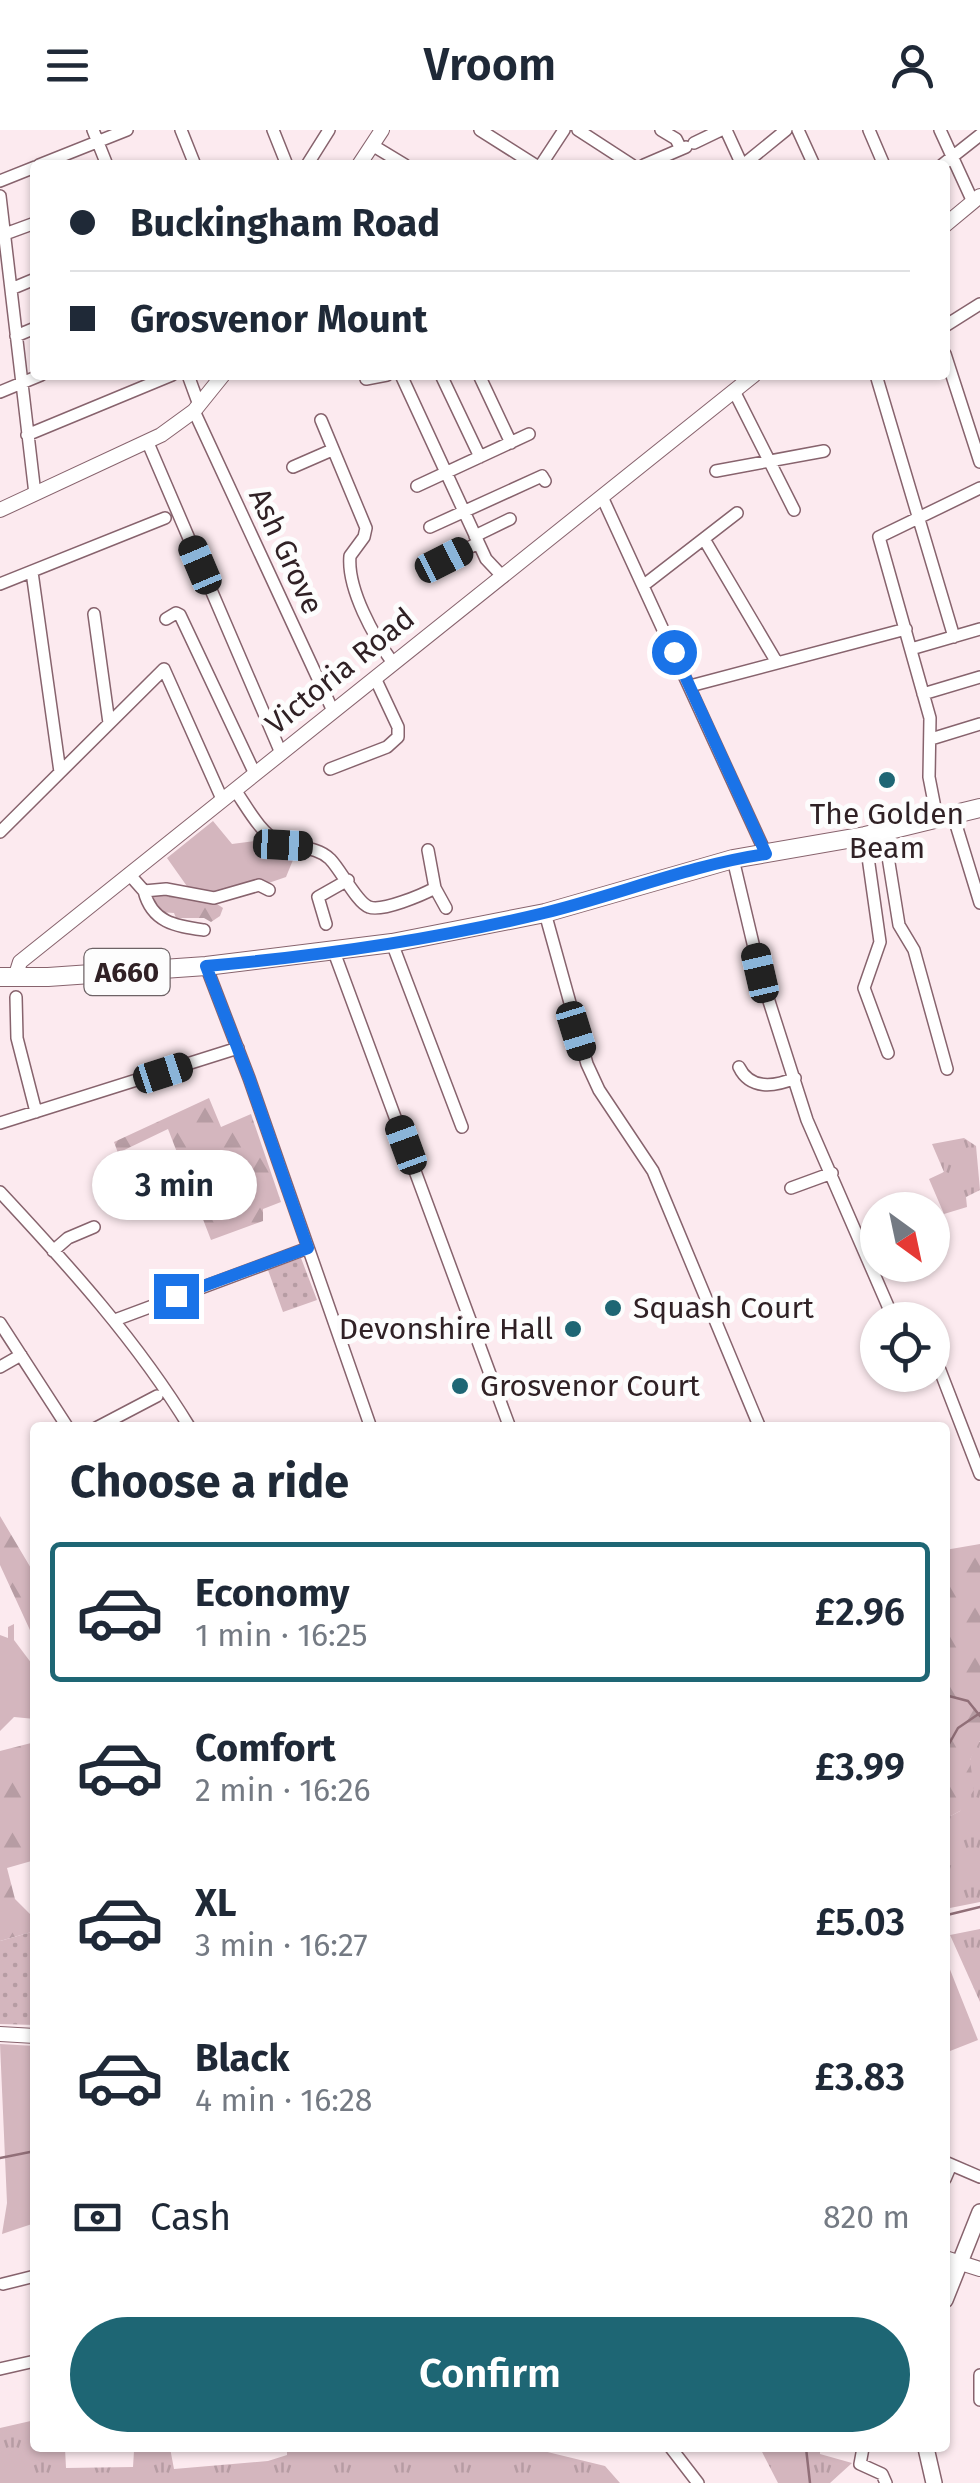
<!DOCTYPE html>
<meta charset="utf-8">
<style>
:root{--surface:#fff;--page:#f6f6f7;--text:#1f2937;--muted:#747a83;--line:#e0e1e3;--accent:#1e6674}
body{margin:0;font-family:"Fira Sans",sans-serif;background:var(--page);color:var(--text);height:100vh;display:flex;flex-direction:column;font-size:38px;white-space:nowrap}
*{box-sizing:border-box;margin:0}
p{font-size:32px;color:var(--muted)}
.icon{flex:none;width:55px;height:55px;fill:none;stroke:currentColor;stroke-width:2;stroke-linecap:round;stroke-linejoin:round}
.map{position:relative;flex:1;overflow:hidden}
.panel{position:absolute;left:30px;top:1292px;width:920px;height:1030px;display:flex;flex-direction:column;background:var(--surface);border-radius:10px;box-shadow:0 2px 8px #0004}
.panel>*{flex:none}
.hud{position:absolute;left:30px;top:30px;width:920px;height:220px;border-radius:10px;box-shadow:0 2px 8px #0004;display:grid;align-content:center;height:220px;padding:0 40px;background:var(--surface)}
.needle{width:65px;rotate:147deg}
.fabs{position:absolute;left:860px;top:1062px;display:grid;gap:20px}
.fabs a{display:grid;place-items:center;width:90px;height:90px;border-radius:50%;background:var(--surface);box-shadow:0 2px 8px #0004;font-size:50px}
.end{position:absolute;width:45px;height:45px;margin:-22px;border:12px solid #1a73e8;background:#fff;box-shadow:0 0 0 5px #fff}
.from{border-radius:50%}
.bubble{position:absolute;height:70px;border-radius:35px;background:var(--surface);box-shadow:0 2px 8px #0004;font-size:32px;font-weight:600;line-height:70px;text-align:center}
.car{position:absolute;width:30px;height:60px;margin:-30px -15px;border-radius:12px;box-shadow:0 0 8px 2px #0007;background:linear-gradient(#222 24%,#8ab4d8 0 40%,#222 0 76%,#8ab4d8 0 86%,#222 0)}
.hud b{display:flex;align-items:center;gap:35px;height:95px;font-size:38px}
.hud b+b{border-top:2px solid var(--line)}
.hud i{width:25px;height:25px;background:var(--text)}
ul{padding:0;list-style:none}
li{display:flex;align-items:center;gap:30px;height:140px;margin:0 20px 15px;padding:0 20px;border:5px solid transparent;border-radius:10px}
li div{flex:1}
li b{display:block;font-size:38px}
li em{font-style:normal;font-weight:600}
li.on{border-color:var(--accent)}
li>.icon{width:90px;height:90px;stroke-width:1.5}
h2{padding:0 40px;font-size:45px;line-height:120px}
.pay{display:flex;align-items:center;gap:25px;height:110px;padding:0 40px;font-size:38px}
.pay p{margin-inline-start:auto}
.button{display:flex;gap:20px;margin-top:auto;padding:20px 40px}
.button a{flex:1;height:115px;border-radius:60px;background:var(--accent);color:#fff;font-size:40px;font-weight:600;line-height:115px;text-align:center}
header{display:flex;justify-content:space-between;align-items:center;height:130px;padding:0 40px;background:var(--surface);font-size:45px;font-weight:600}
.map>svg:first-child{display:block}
.grass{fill:url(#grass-tufts)}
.forest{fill:url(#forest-firs)}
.park{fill:#d4b6be}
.garden{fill:url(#garden-dots)}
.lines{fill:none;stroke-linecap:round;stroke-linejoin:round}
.stream{stroke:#916f78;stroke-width:2.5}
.minor-casing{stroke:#87636d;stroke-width:14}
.tertiary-casing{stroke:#87636d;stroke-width:16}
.secondary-casing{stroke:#87636d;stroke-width:18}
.trunk-casing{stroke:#87636d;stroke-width:20}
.minor{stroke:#fff;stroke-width:11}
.tertiary{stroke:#fff;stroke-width:14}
.secondary{stroke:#fff;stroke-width:15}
.trunk{stroke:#fff;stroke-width:18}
.route{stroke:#1a73e8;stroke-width:12}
.poi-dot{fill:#1e6674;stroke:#fdfdfd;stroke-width:4}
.labels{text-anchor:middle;stroke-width:10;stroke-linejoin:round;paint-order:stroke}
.shield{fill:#fdfdfd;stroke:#6e6366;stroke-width:2.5}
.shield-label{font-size:28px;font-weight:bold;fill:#302125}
.street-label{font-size:30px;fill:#302125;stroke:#fdfdfd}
.poi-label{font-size:30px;fill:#302125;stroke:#fdfdfd;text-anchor:start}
</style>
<header><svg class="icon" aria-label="menu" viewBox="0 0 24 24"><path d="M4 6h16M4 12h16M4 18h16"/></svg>Vroom<svg class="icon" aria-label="person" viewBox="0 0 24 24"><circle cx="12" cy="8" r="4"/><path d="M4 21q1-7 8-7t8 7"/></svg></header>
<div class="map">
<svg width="980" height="2353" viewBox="0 0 980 2353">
<defs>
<pattern id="grass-tufts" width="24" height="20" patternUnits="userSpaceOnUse" patternTransform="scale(2.5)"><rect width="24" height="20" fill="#d4b6be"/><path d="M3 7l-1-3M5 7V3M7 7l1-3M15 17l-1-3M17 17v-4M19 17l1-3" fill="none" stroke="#b69ca3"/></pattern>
<pattern id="forest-firs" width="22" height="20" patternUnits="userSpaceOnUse" patternTransform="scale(2.5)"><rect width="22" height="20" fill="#d4b6be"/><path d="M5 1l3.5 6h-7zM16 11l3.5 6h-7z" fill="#b69ca3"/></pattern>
<pattern id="garden-dots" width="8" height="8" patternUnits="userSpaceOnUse" patternTransform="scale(2.5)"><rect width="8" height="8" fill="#d4b6be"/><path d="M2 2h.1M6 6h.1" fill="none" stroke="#b69ca3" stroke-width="1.8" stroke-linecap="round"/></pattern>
</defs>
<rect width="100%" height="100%" fill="#fceaef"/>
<path class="grass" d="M964,1008l12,8 4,44 -14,7 1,10 -23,7 -15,-35 15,-7 -12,-28z
M977,1612h3v160l-35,7v-90l15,-8 10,-51z
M980,1799v73l-30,-67z
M35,2290v28h30l1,20 67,-1 1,-16 36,-3 4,21 94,-8 19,-6v-7h244l74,18 15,17h-620v-55z
M760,2318h60v6l32,9 -22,20h-52z"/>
<path class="forest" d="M165,764l41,8 5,-2 12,8 -3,8 -9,6 -7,-4h-28l-2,-5 -16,-1 -8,-12 3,-4z
M209,968l12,29 30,-13 30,88 -18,7v12l-52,19 -43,-111 -50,24 -4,-11z
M0,1386l35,59v66l-35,-76z
M980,1414v197l-10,19 4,30 -14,21 -15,8v-269z
M35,1612v118l-28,8 8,31 15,15 5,17 -35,10v-190z"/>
<path class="park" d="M213,691l19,23 23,-3 12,6 9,-3 21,6 -11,27 -85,29 -34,-48z
M14,1494v16l21,28v51l-21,-2 -14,14v-96l8,3v-11z
M945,1827l33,83 -33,13z
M0,1914l35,2v177l-33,11 5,-31z"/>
<path class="garden" d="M301,1128l16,42 -34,12 -15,-42z
M35,1801v94l-35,-1v-83z"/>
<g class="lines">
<path class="stream" d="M945,1565l23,6 12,15
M945,1621l13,-23 22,-15
M947,1785l33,-8
M0,2028l35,-7
M806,2318l4,35"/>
<g class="minor-casing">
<path id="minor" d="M93,0l14,35
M181,0l14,35
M273,0l14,35
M480,0l55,35
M578,0l54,35
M661,0l15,9 5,10
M726,0l16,35
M798,0l16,35
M869,0l15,35
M940,0l33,72
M694,13l27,-13
M372,15l33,20
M39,35l88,-35
M307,35l22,-35
M541,35l23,-35
M644,35l42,-18
M743,35l43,-35
M942,35l38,-30
M0,51l35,-14
M0,66l35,298
M5,104l30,-11
M11,159l24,-10
M945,196l35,-22
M16,206l19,-8
M945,224l35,108
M188,245l11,30
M401,245l85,184 17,18
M441,245l39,82
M479,245l32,68
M876,245l78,262
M366,249l21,-4
M734,261l60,119
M0,262l41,-17
M194,281l139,300
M321,290l45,108 -2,9 -14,19c-3,33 24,81 43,107
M27,305l145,-60
M148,313l133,310
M293,337l39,-17
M716,341l108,-20
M417,356l112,-52
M603,369l163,355
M430,397l112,-51 3,5
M475,406l35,-17
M704,409l72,122
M445,430l33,-17
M32,442l28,200
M0,454l165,-66
M644,455l93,-72
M94,484l15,109
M166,489l10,-6 4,2 75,159
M911,519l69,-20
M690,556l216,-57
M923,564l57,-17
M931,609l49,-15
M330,639l57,-22 11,-10v-10l-23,-49
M235,660c12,17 25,43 45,53 17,8 34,1 50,16 11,11 27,44 39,48 13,5 53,-12 66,-19l-7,-38
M953,685l27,88
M937,688l-8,-41 1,-59 -51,-181 101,-49
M0,702l164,-163 58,130
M884,702l15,93 15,25 33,119
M865,706l15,106 -16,46 24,65
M733,729l27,114 47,147 87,200
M129,744l15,17 22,-2 48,9 45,-13 10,5
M435,758l11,20
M144,761c8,32 32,35 60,39
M545,783l42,151 12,26 54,81 107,257
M326,794l-8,-27 30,-17
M392,813l70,184
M334,822l176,476
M206,836l43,112 122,350
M16,867l1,41 19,74
M739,937c11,23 35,20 56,11
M0,993l238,-75
M791,1058l41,-15
M0,1062c69,74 137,149 190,236
M53,1121l15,-13 26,-11
M115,1190l193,-72
M0,1193l68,105
M936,1230l44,114
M0,1237l21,-12
M96,1298l61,-32
M945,2032l35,15
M945,2049l6,-14
M3,2154l32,-8
M0,2239l35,-8
M980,2270v-25
M671,2318l27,35
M863,2318l-3,16 22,10 4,9"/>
</g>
<g class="tertiary-casing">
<path id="tertiary" d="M359,35l23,-35
M945,95l35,-29
M0,380l161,-75 33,-24 29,-36
M15,848l5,-16 734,-587
M0,1904l35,2
M945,2128l35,11"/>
</g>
<g class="secondary-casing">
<path id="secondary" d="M945,2170l35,-88
M926,2318l8,35"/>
</g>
<g class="trunk-casing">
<path id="trunk" d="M0,847h48l158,-11 186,-23 153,-30 188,-54 132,-23 115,-28"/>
</g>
<use href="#minor" class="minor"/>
<use href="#tertiary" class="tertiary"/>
<use href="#secondary" class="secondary"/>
<use href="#trunk" class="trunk"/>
</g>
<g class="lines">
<path class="route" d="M176,1166l132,-48 -59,-170 -43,-112c114,-10 227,-26 338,-53 74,-18 146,-48 222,-59l-92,-202"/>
</g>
<g class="poi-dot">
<circle cx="887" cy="650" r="10"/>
<circle cx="613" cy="1178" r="10"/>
<circle cx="573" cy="1199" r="10"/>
<circle cx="460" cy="1256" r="10"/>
</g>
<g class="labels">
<rect class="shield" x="84.5" y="819" width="85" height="46" rx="8"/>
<g class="shield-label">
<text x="127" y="852">A660</text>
</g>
<g class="street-label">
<text transform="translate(286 421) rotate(65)" y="10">Ash Grove</text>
<text transform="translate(340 541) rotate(-39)" y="10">Victoria Road</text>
</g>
<g class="poi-label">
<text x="887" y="694" text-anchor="middle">The Golden<tspan x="887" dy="34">Beam</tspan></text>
<text x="633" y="1188">Squash Court</text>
<text x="553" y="1209" text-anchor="end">Devonshire Hall</text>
<text x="480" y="1266">Grosvenor Court</text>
</g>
</g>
</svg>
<div class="fabs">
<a><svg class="needle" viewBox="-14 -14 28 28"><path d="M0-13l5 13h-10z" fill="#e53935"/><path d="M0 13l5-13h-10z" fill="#747a83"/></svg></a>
<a><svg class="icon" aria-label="locate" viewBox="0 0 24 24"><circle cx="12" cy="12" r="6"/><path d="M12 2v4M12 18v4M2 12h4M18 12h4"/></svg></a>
</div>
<i class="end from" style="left:674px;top:522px"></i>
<i class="end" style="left:176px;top:1166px"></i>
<div class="bubble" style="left:92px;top:1020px;width:165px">3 min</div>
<i class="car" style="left:444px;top:430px;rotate:63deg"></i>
<i class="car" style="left:200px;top:435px;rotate:337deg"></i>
<i class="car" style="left:283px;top:715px;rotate:93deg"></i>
<i class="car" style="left:760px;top:843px;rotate:347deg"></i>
<i class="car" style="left:576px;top:901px;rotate:163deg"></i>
<i class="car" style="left:163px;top:943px;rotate:72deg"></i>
<i class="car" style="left:406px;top:1015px;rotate:340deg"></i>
<div class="hud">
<b><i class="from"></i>Buckingham Road</b>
<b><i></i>Grosvenor Mount</b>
</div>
<section class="panel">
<h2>Choose a ride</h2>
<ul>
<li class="on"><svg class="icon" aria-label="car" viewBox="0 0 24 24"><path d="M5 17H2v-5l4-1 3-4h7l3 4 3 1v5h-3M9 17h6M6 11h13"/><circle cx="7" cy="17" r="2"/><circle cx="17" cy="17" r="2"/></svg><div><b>Economy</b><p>1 min · 16:25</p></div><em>£2.96</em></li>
<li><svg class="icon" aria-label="car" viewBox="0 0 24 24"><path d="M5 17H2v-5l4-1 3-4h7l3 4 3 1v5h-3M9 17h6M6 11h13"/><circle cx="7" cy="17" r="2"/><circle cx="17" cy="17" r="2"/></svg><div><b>Comfort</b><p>2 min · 16:26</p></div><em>£3.99</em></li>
<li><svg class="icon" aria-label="car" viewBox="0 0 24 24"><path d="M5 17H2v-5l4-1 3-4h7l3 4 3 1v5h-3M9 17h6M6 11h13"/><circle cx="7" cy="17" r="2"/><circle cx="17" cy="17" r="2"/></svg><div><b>XL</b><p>3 min · 16:27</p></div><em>£5.03</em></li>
<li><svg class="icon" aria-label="car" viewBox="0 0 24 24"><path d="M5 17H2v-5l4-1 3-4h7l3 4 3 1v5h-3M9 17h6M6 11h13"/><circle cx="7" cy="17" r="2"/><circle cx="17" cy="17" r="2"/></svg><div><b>Black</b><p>4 min · 16:28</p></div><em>£3.83</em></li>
</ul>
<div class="pay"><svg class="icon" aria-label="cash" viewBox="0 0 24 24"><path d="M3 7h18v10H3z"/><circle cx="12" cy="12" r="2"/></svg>Cash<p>820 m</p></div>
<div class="button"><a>Confirm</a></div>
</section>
</div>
